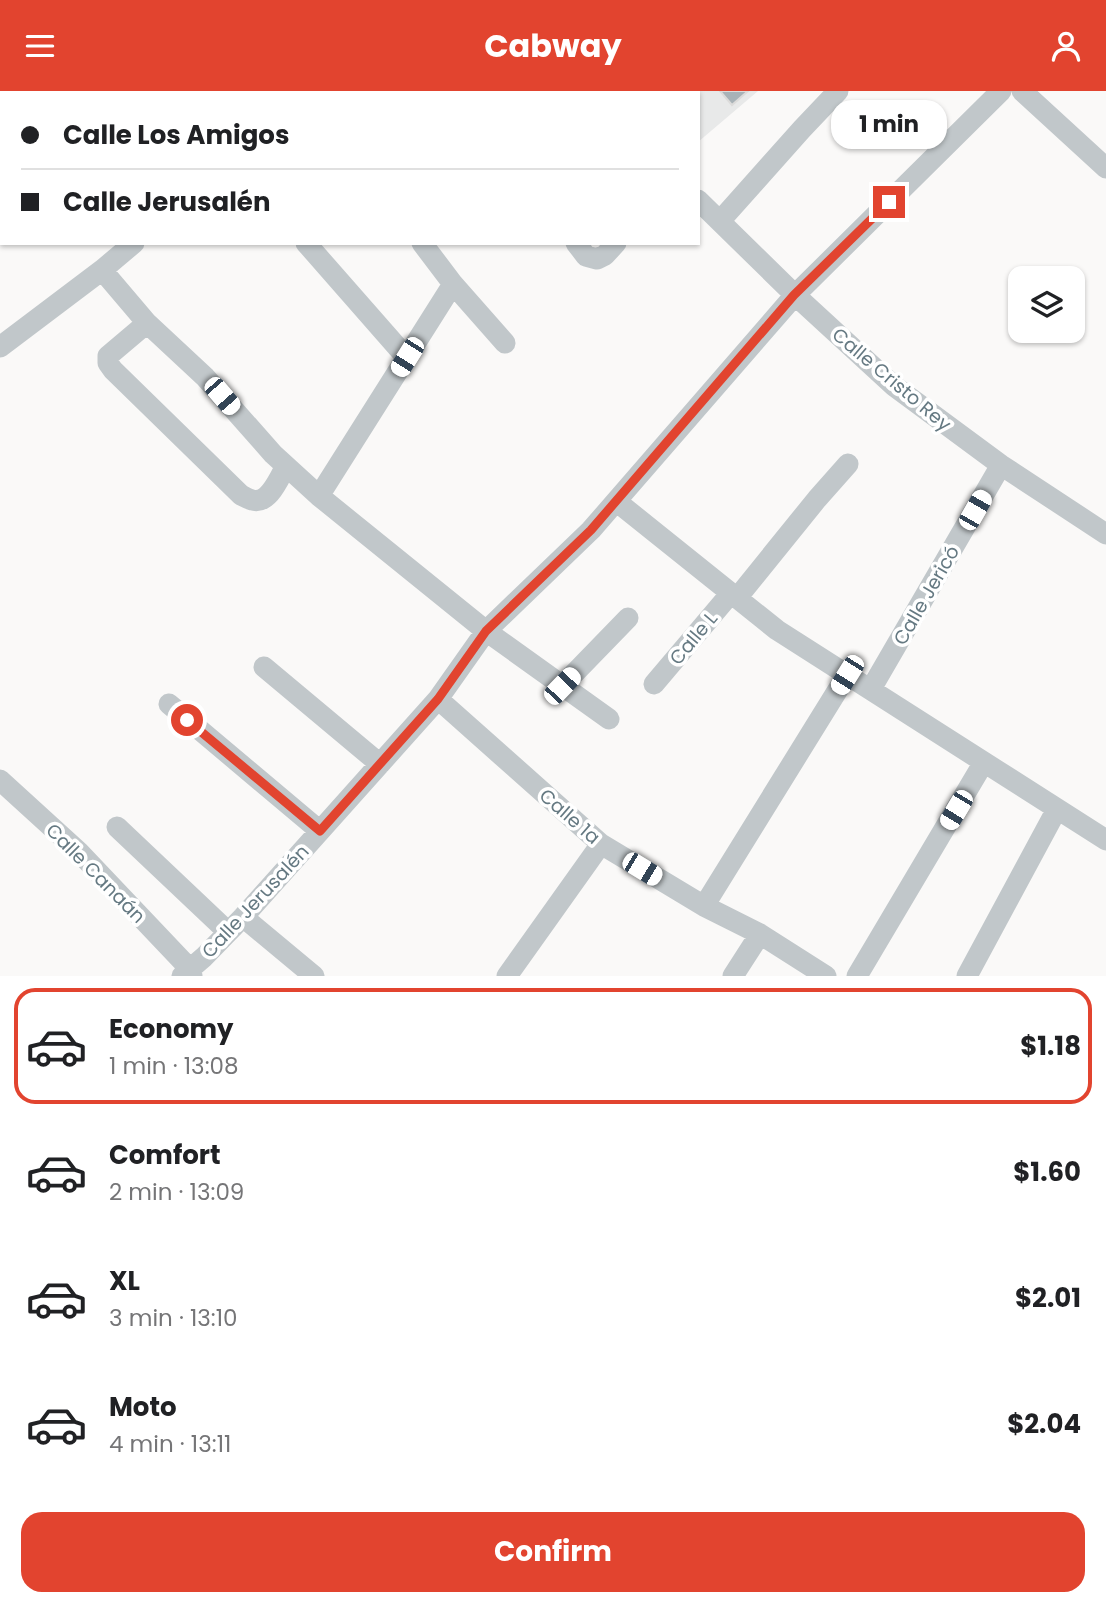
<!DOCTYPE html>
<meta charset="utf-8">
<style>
:root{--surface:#fff;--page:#f2f2f2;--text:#202124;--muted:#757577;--line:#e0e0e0;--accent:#e2442f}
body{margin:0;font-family:Poppins,sans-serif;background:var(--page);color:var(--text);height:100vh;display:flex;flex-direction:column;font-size:26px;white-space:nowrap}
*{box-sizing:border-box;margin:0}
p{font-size:23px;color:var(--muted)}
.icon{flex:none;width:38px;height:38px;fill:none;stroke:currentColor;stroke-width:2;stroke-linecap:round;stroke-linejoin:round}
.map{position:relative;height:885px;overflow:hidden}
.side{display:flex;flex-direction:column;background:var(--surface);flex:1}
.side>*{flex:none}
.banner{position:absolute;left:0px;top:0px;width:700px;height:154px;box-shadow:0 2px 5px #0004;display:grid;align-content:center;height:154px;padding:0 21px;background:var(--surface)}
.fabs{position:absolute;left:1008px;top:175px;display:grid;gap:14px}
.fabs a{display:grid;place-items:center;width:77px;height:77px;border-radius:14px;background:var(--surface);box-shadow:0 2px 5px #0004;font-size:35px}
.end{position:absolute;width:32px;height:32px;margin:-16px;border:9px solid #e2442f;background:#fff;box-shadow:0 0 0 4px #fff}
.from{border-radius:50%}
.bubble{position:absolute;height:49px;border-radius:21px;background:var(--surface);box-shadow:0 2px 5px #0004;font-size:23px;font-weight:700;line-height:49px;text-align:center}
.car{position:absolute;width:21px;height:42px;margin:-21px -10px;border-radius:9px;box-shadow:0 0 5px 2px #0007;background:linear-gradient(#fff 24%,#345 0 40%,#fff 0 76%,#345 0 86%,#fff 0)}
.banner b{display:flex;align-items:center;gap:24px;height:66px;font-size:26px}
.banner b+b{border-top:2px solid var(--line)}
.banner i{width:18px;height:18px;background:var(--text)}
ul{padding:12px 0 0;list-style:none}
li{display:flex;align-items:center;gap:21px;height:116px;margin:0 14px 10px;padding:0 7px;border:4px solid transparent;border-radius:21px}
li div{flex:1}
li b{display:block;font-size:26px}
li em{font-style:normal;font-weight:700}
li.current{border-color:var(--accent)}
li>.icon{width:63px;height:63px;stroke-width:1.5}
.cta{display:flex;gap:14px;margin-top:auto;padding:14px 21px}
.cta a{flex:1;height:80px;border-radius:21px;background:var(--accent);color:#fff;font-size:28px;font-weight:700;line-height:80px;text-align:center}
header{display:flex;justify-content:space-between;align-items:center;height:91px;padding:0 21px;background:var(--accent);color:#fff;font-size:32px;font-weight:700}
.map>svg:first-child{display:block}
.built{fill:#e8e9e9}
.building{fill:#a8b2b7;stroke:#dcdbda;stroke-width:2}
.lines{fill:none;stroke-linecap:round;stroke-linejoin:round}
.minor{stroke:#c1c7ca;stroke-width:21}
.route{stroke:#e2442f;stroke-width:9}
.labels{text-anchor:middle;stroke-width:7;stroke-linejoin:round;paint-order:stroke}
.street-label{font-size:19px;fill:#657982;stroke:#fff}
</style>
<header><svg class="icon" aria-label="menu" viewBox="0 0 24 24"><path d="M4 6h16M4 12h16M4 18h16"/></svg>Cabway<svg class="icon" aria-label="person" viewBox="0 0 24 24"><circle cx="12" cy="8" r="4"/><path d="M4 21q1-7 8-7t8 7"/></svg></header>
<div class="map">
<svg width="1106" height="885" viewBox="0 0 1106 885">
<rect width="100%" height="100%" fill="#faf9f8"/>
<path class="built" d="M534,0h224l-60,51v-49h-163z"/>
<path class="building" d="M720,0h28l-16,14z"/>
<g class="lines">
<path class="minor" d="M461,0l1,2
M1022,0l84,77
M325,2l2,-2
M698,109l97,95 99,91 107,79 105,69
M720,130l82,-92 36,-38
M306,152l100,114
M422,152l31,41 52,59
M576,152l10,13 11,3 8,-4 11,-12
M102,179l45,53 58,54 68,77 46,42 167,135 123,88
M147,232l-39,33v7l5,7 128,125c4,2 7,4 11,5 17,5 27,-22 34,-34
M0,256l102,-77 32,-27
M319,405l134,-212
M616,410l161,129 329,210
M737,507l80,-99 31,-35
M264,576l116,97
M654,593l77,-91
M562,595l66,-68
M871,598l130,-224
M438,608l163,145 103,62 56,28 66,42
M169,613l151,127
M0,689l79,72 111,117 2,7
M117,736l111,105
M704,815l143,-231
M243,826l71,59
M182,885l22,-19 39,-40 195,-218 48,-68 105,-101 204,-235 206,-204
M507,885l94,-132
M733,885l27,-42
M857,885l127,-214
M967,885l90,-167"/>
</g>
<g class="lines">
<path class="route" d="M187,629l133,111 118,-132 48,-68 105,-101 203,-235 95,-93"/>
</g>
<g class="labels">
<g class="street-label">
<text transform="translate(892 288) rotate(40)" y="7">Calle Cristo Rey</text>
<text transform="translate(926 504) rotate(-60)" y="7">Calle Jericó</text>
<text transform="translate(693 547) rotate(-50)" y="7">Calle L</text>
<text transform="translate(570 725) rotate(41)" y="7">Calle 1a</text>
<text transform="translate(96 782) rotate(45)" y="7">Calle Canaán</text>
<text transform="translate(255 810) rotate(-47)" y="7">Calle Jerusalén</text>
</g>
</g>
</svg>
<div class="fabs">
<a><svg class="icon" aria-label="layers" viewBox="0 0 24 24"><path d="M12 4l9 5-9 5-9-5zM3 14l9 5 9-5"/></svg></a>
</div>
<i class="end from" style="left:187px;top:629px"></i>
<i class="end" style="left:889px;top:111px"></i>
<div class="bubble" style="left:831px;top:9px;width:116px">1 min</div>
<i class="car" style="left:407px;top:266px;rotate:212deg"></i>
<i class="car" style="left:222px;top:305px;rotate:139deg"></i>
<i class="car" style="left:975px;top:419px;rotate:30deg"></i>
<i class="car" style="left:847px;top:584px;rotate:212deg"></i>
<i class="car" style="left:562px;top:595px;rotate:44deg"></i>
<i class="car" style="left:956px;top:719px;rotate:211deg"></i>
<i class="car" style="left:642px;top:778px;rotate:121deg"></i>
<div class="banner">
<b><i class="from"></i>Calle Los Amigos</b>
<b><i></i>Calle Jerusalén</b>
</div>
</div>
<section class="side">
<ul>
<li class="current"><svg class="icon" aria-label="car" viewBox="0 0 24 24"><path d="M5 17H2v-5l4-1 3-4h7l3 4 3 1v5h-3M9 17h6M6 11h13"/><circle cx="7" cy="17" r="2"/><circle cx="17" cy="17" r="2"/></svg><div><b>Economy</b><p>1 min · 13:08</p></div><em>$1.18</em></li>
<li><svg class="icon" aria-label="car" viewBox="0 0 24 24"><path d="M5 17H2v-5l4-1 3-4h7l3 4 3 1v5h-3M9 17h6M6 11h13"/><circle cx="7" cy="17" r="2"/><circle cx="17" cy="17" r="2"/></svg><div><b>Comfort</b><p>2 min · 13:09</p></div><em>$1.60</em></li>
<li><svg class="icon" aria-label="car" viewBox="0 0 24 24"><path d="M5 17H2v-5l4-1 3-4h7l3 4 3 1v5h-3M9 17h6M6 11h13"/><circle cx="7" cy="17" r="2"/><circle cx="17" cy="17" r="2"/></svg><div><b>XL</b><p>3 min · 13:10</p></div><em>$2.01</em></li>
<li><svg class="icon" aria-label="car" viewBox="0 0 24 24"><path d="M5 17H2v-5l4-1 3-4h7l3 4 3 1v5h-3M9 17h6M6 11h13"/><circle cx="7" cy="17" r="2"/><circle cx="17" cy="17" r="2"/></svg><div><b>Moto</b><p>4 min · 13:11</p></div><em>$2.04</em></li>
</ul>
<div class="cta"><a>Confirm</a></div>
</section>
